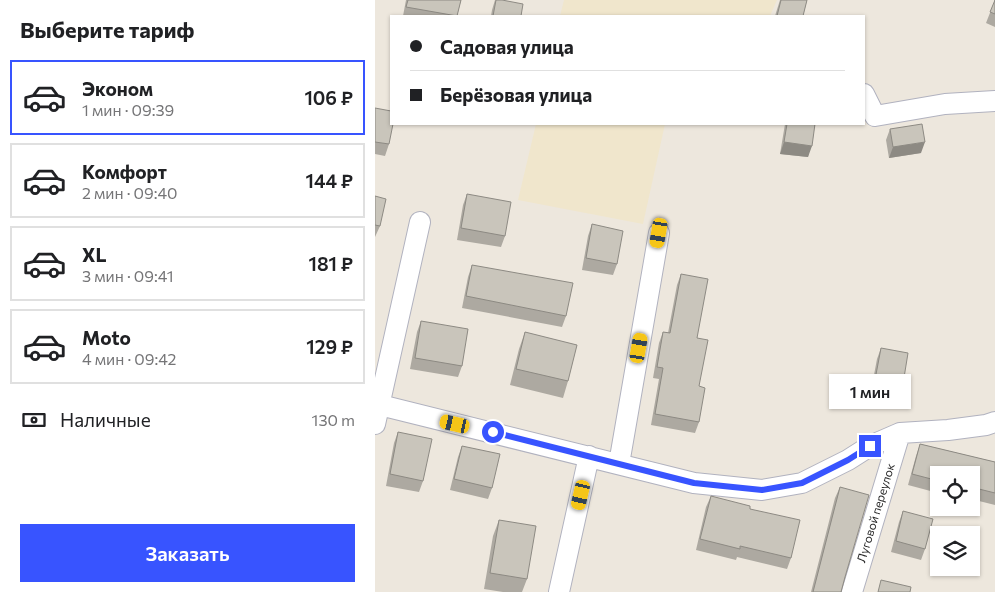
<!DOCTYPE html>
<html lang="ru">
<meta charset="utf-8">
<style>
:root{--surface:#fff;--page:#f2f2f2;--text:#202124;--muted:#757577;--line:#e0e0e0;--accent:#3854ff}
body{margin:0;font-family:Commissioner,sans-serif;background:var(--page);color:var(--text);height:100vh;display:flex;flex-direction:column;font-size:19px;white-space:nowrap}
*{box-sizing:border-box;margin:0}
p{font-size:16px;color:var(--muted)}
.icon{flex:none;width:28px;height:28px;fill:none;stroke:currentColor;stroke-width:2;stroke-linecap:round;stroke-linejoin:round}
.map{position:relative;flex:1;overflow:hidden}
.panel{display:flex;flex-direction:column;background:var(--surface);width:375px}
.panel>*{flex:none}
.top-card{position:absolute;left:15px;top:15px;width:475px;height:110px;border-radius:0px;box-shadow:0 1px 4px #0004;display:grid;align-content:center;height:110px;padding:0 20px;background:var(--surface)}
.tools{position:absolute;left:555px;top:466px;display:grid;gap:10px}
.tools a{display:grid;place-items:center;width:50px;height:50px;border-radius:0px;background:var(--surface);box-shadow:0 1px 4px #0004;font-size:25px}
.end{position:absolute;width:22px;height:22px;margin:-11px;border:6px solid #3854ff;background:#fff;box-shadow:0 0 0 2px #fff}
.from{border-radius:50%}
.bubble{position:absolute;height:35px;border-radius:0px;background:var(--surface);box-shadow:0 1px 4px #0004;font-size:16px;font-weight:600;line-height:35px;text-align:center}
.car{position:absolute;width:15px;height:30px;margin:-15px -8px;border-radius:6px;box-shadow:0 0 4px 1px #0007;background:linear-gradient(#f5c518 24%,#345 0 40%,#f5c518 0 76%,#345 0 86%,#f5c518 0)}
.top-card b{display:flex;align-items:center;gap:18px;height:48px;font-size:19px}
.top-card b+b{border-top:1px solid var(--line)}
.top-card i{width:12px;height:12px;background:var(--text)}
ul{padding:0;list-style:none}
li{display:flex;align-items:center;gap:15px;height:75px;margin:0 10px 8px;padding:0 10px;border:2px solid var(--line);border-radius:0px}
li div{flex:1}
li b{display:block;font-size:19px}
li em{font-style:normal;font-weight:600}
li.on{border-color:var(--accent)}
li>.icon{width:45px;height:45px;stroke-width:1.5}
h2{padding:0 20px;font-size:22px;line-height:60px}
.pay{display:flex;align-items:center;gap:12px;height:55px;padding:0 20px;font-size:19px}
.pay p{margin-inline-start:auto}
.button{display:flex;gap:10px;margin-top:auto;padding:10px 20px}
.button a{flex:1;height:58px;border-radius:0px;background:var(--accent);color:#fff;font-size:20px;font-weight:600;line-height:58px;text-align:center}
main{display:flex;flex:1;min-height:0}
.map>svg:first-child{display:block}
.education{fill:#f0e6cc}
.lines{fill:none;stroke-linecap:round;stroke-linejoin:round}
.street-casing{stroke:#b1b2bf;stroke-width:22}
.street{stroke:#fff;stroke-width:20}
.wall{fill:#ada9a1}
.shaded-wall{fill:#8d8a83}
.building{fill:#c9c5bb;stroke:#8d8a83}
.route{stroke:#3854ff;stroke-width:6}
.labels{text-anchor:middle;stroke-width:4.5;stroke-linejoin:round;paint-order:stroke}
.street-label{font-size:12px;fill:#2b2b2b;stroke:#fff}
</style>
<main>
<section class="panel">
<h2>Выберите тариф</h2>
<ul>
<li class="on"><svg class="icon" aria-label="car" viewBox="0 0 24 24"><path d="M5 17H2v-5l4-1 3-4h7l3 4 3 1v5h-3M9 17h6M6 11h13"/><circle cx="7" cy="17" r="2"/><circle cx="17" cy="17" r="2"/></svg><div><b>Эконом</b><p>1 мин · 09:39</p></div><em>106 ₽</em></li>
<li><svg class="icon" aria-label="car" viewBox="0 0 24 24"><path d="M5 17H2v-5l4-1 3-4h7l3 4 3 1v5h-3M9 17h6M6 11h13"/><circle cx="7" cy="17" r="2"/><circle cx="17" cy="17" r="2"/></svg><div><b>Комфорт</b><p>2 мин · 09:40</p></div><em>144 ₽</em></li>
<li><svg class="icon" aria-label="car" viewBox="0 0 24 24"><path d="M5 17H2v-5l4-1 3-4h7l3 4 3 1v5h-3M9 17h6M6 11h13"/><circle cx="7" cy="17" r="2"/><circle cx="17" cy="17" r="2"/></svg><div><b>XL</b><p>3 мин · 09:41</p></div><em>181 ₽</em></li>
<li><svg class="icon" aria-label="car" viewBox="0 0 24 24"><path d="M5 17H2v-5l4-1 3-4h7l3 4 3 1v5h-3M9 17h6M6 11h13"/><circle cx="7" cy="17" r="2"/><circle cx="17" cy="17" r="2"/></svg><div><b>Moto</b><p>4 мин · 09:42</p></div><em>129 ₽</em></li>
</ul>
<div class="pay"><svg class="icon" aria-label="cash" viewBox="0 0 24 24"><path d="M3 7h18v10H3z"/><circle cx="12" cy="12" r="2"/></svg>Наличные<p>130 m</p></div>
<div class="button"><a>Заказать</a></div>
</section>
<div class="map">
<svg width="620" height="592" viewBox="0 0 620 592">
<rect width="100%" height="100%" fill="#ede7dd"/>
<path class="education" d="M189,0h213l-7,16h-210z
M161,124h129l-22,100 -125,-24z"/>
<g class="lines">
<g class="street-casing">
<path id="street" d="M489,94l11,22 70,-12 50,-3
M5,405l314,78 68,7 40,-7 46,-23 22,-14 30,-13 48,-3 38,-5 9,-3
M0,424l45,-202
M244,464l40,-231
M184,592l30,-136
M477,592l48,-159"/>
</g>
<use href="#street" class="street"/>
</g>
<path class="wall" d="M31,0h55l-4,16h-54z
M120,0l26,16h-30l1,-6z
M405,0h27l-4,16h-28z
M620,0v27l-9,-4z
M0,108l14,36 -4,12 -10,-2z
M410,124h30l-7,33 -28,-3z
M515,129l31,24 -32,5 -3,-18z
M92,194l38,42 -4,11 -44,-7 6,-35z
M0,196l5,30 -5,11z
M217,224l25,40 -4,11 -31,-5 6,-34z
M97,265l94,51 -4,11 -100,-19 6,-31z
M306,274l16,64 2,48v36l-4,11 -44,-8 8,-46 -6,-1 6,-35 4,-11 5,1 9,-48z
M46,321l41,45 -4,11 -48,-8 7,-37z
M150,332l43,49 -5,17 -53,-13 9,-36z
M506,348l21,42 -4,11 -28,-5 7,-37z
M23,432l25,49 -4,11 -33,-6 8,-43z
M545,444l75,18v43l-24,-6v-24h-32v16l-1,2 -30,-8 8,-29z
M87,446l30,42 -4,11 -38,-9 8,-33z
M465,487l5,90 -4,15h-30l24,-94z
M336,496l39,13 41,49 -4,11 -50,-12 -1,3 -40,-10 10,-43z
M528,511l22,38 -4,11 -30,-8 8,-30z
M124,520l28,59 -5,13h-19l-19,-3 9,-53z"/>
<path class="shaded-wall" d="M409,142l28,4 -4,11 -28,-3z
M550,142l-4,11 -32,5 4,-11z"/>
<path class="building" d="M33,0h53l-4,16 -51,-9z
M121,0h6l21,4 -2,12h-28z
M406,0h26l-4,16h-26z
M620,0v14l-5,-2z
M0,108l16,3v13h2l-4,20 -14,-2z
M412,124h28l-3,22 -28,-4z
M547,124l3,18 -32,5 -3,-18z
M92,194l44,8 -6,34 -44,-8z
M0,196l11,3 -6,27 -5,-1z
M217,224l31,7 -6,33 -31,-6z
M97,265l101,18 -7,33 -100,-20z
M306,274l27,5 -11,59 11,2 -9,46 6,2 -6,34 -44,-8 8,-46 -6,-1 6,-35 7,1z
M46,321l47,8 -6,37 -47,-8z
M150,332l52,13 -9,36 -52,-12z
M506,348l27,5 -6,37 -28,-5z
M23,432l34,7 -9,42 -33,-7z
M545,444l75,18v31l-24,-6v-12h-32v6l-27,-7z
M87,446l38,8 -8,34 -38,-9z
M465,487l29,8 -24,82 -4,15h-28z
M336,496l39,10v3l50,11 -9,38 -51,-12v3l-40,-10z
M528,511l30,8 -8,30 -29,-8z
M124,520l37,6 -9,53 -37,-6z
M506,580l30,7 -1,5h-32z"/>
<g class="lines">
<path class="route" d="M118,432l201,51 68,7 40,-7 46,-23 22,-14"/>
</g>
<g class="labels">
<g class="street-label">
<text transform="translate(501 513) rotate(-73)" y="4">Луговой переулок</text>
</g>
</g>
</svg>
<div class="tools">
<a><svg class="icon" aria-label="locate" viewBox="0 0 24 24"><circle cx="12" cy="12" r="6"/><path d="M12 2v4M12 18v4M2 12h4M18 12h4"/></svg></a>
<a><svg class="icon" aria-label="layers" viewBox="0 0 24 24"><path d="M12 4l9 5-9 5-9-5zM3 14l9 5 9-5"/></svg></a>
</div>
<i class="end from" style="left:118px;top:432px"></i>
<i class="end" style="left:495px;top:446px"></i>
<div class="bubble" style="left:454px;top:374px;width:82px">1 мин</div>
<i class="car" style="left:284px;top:233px;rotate:190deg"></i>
<i class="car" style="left:264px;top:348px;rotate:10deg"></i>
<i class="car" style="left:80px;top:424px;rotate:283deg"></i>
<i class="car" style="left:206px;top:495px;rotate:193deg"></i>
<div class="top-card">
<b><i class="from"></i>Садовая улица</b>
<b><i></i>Берёзовая улица</b>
</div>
</div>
</main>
